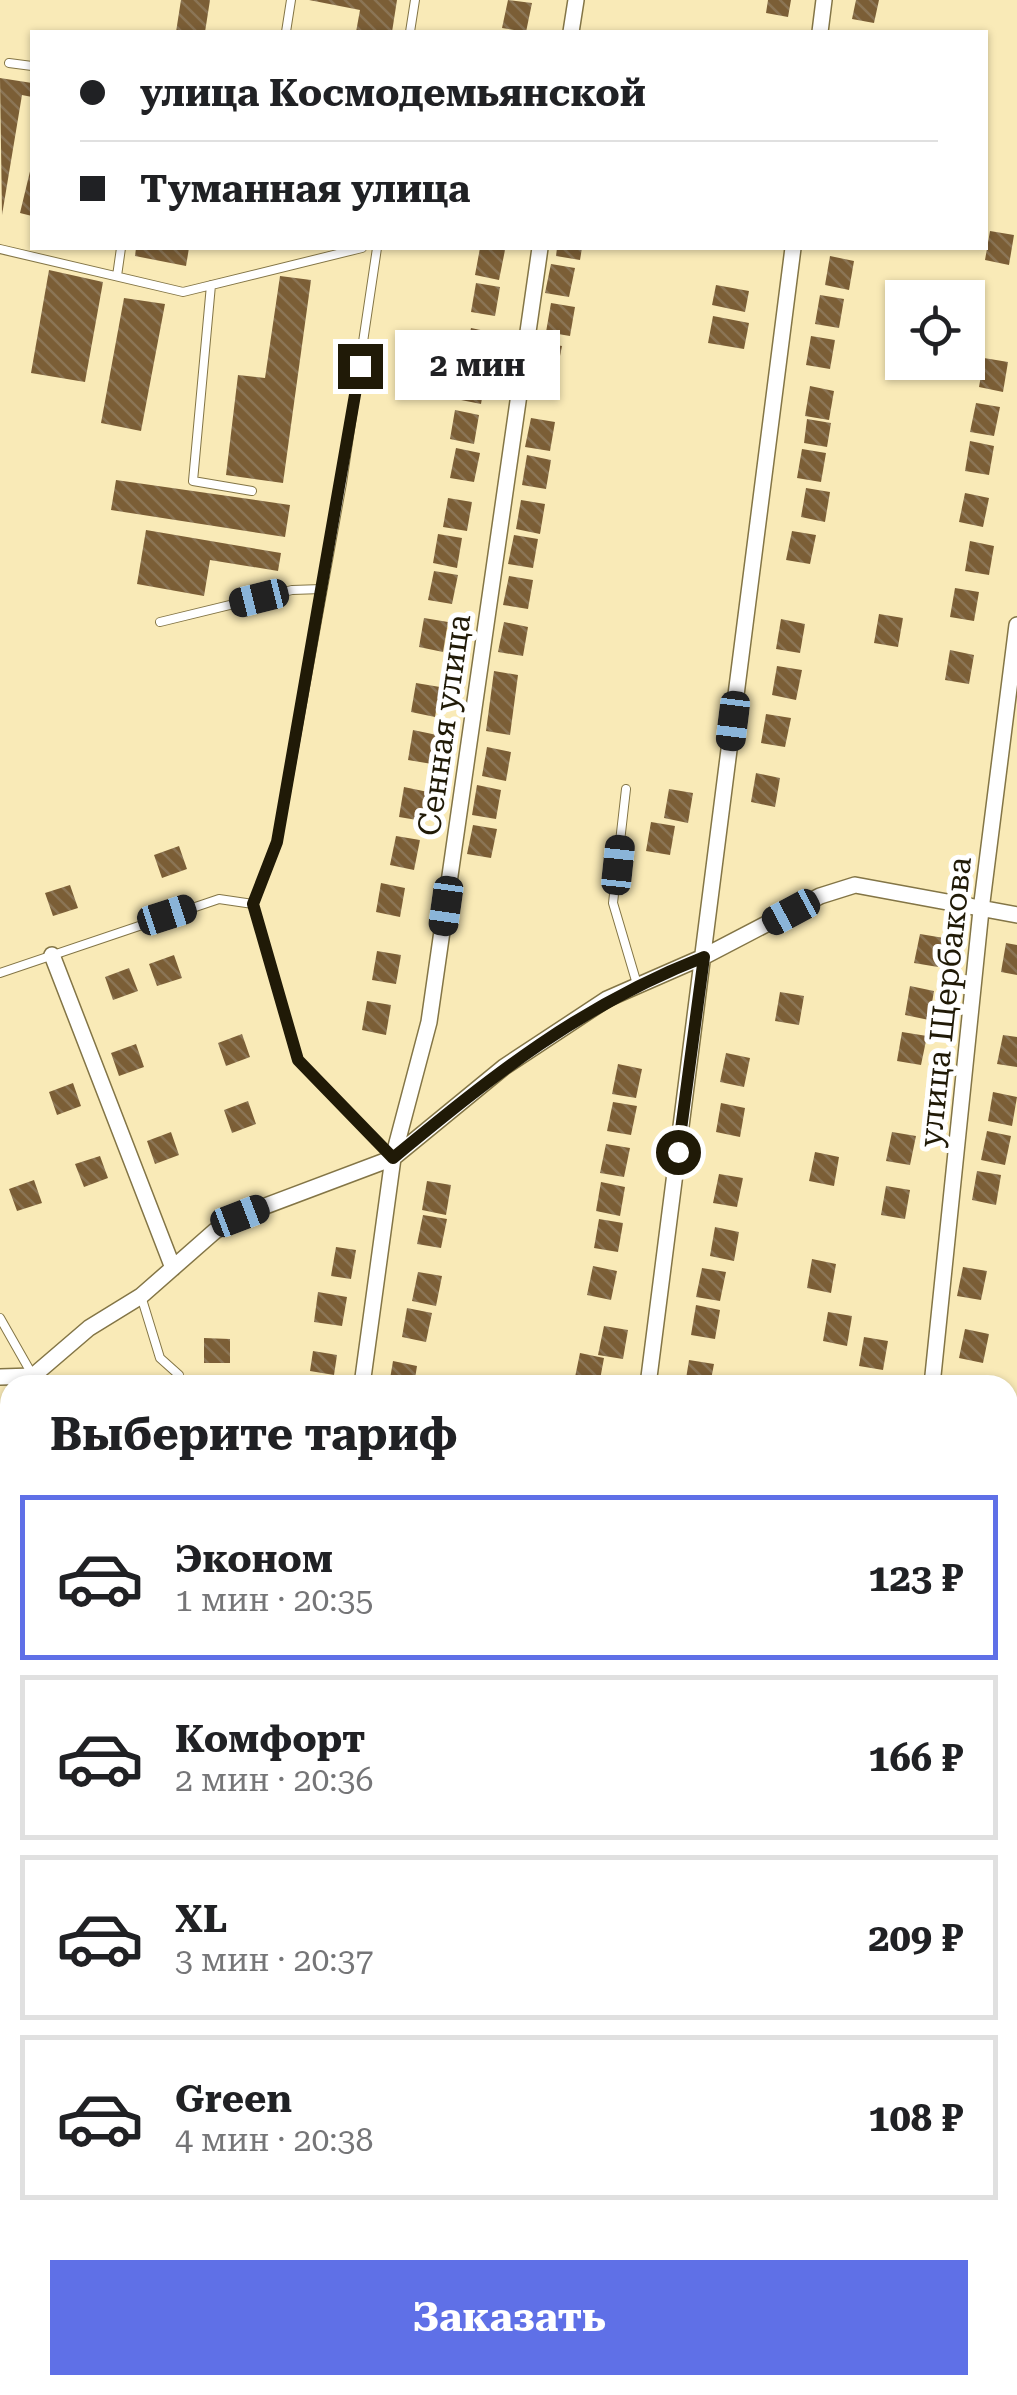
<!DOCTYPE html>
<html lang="ru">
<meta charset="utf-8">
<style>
:root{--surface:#fff;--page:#f2f2f2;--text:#202124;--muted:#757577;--line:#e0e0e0;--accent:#5f70e7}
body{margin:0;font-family:"Roboto Serif",serif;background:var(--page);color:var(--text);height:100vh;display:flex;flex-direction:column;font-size:38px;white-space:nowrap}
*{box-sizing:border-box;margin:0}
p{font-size:32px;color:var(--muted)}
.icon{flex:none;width:55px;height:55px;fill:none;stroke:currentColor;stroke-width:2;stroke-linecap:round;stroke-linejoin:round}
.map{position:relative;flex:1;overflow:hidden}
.details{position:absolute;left:0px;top:1375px;width:1018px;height:1020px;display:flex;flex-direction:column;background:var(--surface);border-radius:30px 30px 0 0;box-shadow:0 2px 8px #0004}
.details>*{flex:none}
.guide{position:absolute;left:30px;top:30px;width:958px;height:220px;border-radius:0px;box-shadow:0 2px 8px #0004;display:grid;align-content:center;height:220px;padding:0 50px;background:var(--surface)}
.tools{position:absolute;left:885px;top:280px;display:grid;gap:20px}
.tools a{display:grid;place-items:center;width:100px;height:100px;border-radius:0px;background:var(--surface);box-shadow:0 2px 8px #0004;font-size:50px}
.end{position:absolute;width:45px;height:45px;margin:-22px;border:12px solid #201a07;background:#fff;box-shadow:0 0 0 5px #fff}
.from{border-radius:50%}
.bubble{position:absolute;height:70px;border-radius:0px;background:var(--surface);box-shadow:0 2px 8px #0004;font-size:32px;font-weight:700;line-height:70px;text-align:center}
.car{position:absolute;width:30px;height:60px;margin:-30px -15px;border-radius:12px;box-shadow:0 0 8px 2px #0007;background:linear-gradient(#222 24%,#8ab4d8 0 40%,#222 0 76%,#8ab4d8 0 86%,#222 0)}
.guide b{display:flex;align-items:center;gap:35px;height:95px;font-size:38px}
.guide b+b{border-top:2px solid var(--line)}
.guide i{width:25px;height:25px;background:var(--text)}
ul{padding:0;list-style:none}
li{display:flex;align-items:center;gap:30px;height:165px;margin:0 20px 15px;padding:0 30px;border:5px solid var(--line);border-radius:0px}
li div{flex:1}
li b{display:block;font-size:38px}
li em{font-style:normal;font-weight:700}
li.on{border-color:var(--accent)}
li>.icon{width:90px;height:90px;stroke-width:1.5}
h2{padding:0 50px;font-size:45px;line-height:120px}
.button{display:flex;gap:20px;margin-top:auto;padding:20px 50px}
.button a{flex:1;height:115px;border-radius:0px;background:var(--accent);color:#fff;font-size:40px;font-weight:700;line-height:115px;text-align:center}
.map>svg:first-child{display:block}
.building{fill:url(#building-back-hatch)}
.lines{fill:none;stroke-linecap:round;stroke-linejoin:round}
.lane-casing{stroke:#837546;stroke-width:10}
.street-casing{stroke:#837546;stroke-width:18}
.secondary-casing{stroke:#837546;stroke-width:25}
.lane{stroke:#fff;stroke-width:8}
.street{stroke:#fff;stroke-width:15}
.secondary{stroke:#c7ecf3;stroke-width:22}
.route{stroke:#201a07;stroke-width:12}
.labels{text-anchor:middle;stroke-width:10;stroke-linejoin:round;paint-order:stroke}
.street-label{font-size:32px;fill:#201a07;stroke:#fff}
</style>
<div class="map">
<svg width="1017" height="2395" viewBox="0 0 1017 2395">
<defs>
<pattern id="building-back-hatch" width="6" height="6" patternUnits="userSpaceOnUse" patternTransform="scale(2.5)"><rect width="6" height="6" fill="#7b5e36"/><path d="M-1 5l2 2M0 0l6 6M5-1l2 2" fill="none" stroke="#8b7556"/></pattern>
</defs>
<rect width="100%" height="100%" fill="#f9eab7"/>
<path class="building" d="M181,0h29l-5,32h-29z
M309,0h88l-5,32h-36l4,-22z
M508,0l24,3 -6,29 -24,-4z
M768,0h23l-3,17 -22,-4z
M856,0h23l-5,23 -22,-4z
M0,78l32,5v14l-10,-2 -20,120z
M32,163v53l-12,-3z
M990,231l24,4 -5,30 -24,-5z
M136,248h53l-3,18 -51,-10z
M480,248l25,2 -6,30 -24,-5z
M557,248h25l-2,12 -24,-4z
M830,256l24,5 -5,29 -24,-5z
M551,264l24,4 -6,29 -24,-4z
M49,270l54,12 -18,100 -54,-9z
M280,276l31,4 -28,203 -57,-8 12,-100 27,3z
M476,283l24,4 -5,29 -24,-4z
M716,285l33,6 -4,21 -33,-7z
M820,295l24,4 -5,29 -24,-4z
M124,298l41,6 -24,127 -40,-8z
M551,303l24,4 -5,29 -24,-4z
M713,316l36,7 -5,26 -36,-6z
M471,328l24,5 -5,29 -25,-5z
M811,336l24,4 -5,29 -24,-4z
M538,342l24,4 -6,30 -24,-5z
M984,358l24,4 -5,30 -24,-5z
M462,370l24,5 -5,29 -25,-5z
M810,386l24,5 -5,29 -24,-4z
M976,403l24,4 -6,29 -24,-4z
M455,410l24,5 -5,29 -24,-5z
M531,418l24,4 -5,29 -25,-4z
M807,419l24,4 -4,24 -23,-4z
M970,441l24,5 -5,29 -24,-4z
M456,448l24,5 -6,29 -24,-4z
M802,449l24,4 -5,29 -24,-4z
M527,455l24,5 -5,29 -24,-4z
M116,480l174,25 -5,32 -174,-27z
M806,488l24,4 -5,30 -24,-5z
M965,493l24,5 -6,29 -24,-5z
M448,498l24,4 -5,29 -24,-4z
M521,500l24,4 -5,30 -24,-5z
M146,530l135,23 -3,18 -68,-11 -6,36 -67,-12z
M792,531l24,4 -6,29 -24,-4z
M438,534l24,4 -5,30 -24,-5z
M514,535l24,4 -5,29 -25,-4z
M970,541l24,5 -5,29 -24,-4z
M434,571l24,4 -6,29 -24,-4z
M509,576l24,4 -5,29 -25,-4z
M955,588l24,4 -5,29 -24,-4z
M879,614l24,4 -5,29 -24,-4z
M424,618l24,4 -5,30 -24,-5z
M781,619l24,5 -5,29 -24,-4z
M504,622l24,5 -5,29 -25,-4z
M950,650l24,5 -5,29 -24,-4z
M777,666l25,4 -6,30 -24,-5z
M494,671l24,4 -8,60 -24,-4z
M416,683l24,4 -5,30 -24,-5z
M766,714l25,4 -6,29 -24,-4z
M413,730l24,5 -5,29 -24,-4z
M487,747l24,5 -5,29 -24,-5z
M756,773l24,5 -5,29 -24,-5z
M477,785l24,5 -5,29 -24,-4z
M404,787l24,5 -5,29 -24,-4z
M669,789l24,4 -5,30 -24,-5z
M651,822l24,4 -5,29 -24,-4z
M473,825l24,4 -6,29 -24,-4z
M396,836l24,4 -6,30 -24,-5z
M179,846l8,23 -25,9 -8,-23z
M381,883l24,5 -5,29 -24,-5z
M70,885l8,23 -25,8 -8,-23z
M920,934l24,4 -6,29 -24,-4z
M1006,943l11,2v30l-16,-3z
M377,951l24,4 -5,29 -24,-4z
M174,955l8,23 -25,8 -8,-22z
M129,968l9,23 -25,9 -8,-23z
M910,986l24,5 -5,29 -24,-5z
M780,992l24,4 -5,29 -24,-4z
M367,1001l24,4 -5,30 -24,-5z
M902,1032l25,4 -6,29 -24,-4z
M242,1034l8,23 -24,9 -8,-23z
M1003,1035l14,2v30l-20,-3z
M136,1044l8,23 -25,9 -8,-23z
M726,1053l24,5 -6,29 -24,-5z
M618,1064l24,5 -6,29 -24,-4z
M73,1083l8,23 -24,9 -8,-23z
M993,1092l24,5 -5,29 -24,-5z
M248,1101l8,23 -24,9 -8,-23z
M613,1102l24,4 -6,29 -24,-4z
M721,1103l24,5 -5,29 -24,-5z
M987,1131l24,5 -6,29 -24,-5z
M171,1132l8,23 -24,9 -8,-23z
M892,1132l24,4 -6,29 -24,-4z
M606,1144l24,4 -6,29 -24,-4z
M815,1152l24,5 -5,29 -25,-5z
M100,1156l8,22 -24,9 -9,-23z
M977,1171l24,4 -5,30 -24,-5z
M719,1174l24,4 -6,29 -24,-4z
M34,1180l8,23 -25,8 -8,-22z
M427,1181l24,4 -5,30 -24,-5z
M601,1182l24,5 -5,29 -24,-5z
M886,1186l24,4 -5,29 -24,-4z
M423,1215l24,4 -6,29 -24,-4z
M599,1219l24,4 -5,29 -24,-4z
M715,1227l24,5 -5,29 -24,-5z
M336,1247l20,3 -5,29 -20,-3z
M812,1259l24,5 -5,29 -24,-5z
M593,1266l24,5 -6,29 -24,-5z
M963,1267l24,4 -6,29 -24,-4z
M702,1268l24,4 -6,29 -24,-4z
M418,1272l24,4 -6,30 -24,-5z
M318,1292l29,5 -5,29 -28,-4z
M696,1305l24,5 -5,29 -24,-4z
M407,1308l25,5 -6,29 -24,-5z
M828,1312l24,4 -5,30 -24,-5z
M604,1326l24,4 -5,29 -25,-4z
M965,1329l24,5 -6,29 -24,-5z
M864,1337l24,4 -5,29 -24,-4z
M204,1338l26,1v24h-26z
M313,1351l24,4 -3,20 -24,-4z
M580,1353l24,5 -5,27 -25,-3z
M689,1360l25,4 -4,21h-25z
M393,1361l24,5 -3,19h-25z
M0,1553h8l2,26v40l-10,1z
M10,1684v67l-10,1v-67z
M0,1822h10v66l-10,1z
M1017,2156v30l-9,2v-31z
M10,2166v34l-10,1v-34z
M1017,2216v30l-9,2v-31z
M10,2227v32l-9,1 -1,-31z
M28,2385h30l2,10h-31z
M483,2385h27l3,9 -28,1z"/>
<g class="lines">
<g class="lane-casing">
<path id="lane" d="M286,32l5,-32
M410,32l5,-32
M9,63l23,3
M0,249l183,43 179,-44
M117,276l4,-28
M211,285l-18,196 59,10
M160,622l132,-32 30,-1
M626,789l-13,114 24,81
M253,904l45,156 95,98
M0,973l219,-74 34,5 24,-62 65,-359 35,-235
M141,1296l19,62 19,17
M0,1318l33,58
M0,1634h10
M0,1786h10"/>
</g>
<g class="street-casing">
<path id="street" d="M571,32l5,-32
M820,32l4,-32
M52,955l121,313
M33,1376l56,-48 52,-32 74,-65 24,-15 154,-58 111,-91 103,-68 96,-42 117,-61 35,-11 162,30
M0,1377l33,-1
M362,1385l31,-227 36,-136 111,-774
M648,1385l145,-1137
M932,1385l49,-475 36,-285
M0,1921l10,1
M0,2309l10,52
M15,2385l1,10
M223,2385l2,10
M442,2385l2,10
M740,2385l2,10
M1007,2385l1,10"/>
</g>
<g class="secondary-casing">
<path id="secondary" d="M1008,1904l9,-2
M0,2119l10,-2"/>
</g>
<use href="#lane" class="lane"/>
<use href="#street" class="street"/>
<use href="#secondary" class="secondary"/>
</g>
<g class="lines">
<path class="route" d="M360,366l-83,476 -24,62 45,156 95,98c102,-84 186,-152 311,-201l-26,195"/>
</g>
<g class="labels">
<g class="street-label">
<text transform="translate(444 725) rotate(-82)" y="11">Сенная улица</text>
<text transform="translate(945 1002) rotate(-84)" y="11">улица Щербакова</text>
</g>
</g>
</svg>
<div class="tools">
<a><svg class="icon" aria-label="locate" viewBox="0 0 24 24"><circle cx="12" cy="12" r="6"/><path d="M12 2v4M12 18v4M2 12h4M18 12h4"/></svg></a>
</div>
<i class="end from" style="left:678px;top:1152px"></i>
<i class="end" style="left:360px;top:366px"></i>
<div class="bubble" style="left:395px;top:330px;width:165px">2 мин</div>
<i class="car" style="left:259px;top:598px;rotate:256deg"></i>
<i class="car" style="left:733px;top:721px;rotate:187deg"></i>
<i class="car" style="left:618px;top:865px;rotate:6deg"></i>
<i class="car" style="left:446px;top:906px;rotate:188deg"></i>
<i class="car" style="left:791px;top:912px;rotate:242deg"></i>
<i class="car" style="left:167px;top:915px;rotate:72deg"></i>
<i class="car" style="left:240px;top:1216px;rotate:69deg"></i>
<div class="guide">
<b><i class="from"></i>улица Космодемьянской</b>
<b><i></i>Туманная улица</b>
</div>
<section class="details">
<h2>Выберите тариф</h2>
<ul>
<li class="on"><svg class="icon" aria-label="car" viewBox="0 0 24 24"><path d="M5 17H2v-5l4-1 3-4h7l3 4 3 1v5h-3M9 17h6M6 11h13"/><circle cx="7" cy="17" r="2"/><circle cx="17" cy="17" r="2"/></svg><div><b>Эконом</b><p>1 мин · 20:35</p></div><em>123 ₽</em></li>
<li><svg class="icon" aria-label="car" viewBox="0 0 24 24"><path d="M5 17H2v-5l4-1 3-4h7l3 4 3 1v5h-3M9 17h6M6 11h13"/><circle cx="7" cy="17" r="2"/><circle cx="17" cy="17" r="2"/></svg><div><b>Комфорт</b><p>2 мин · 20:36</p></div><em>166 ₽</em></li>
<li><svg class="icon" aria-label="car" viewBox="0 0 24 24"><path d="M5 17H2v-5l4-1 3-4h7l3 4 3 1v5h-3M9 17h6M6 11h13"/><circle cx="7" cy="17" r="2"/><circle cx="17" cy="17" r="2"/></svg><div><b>XL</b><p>3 мин · 20:37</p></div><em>209 ₽</em></li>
<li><svg class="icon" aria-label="car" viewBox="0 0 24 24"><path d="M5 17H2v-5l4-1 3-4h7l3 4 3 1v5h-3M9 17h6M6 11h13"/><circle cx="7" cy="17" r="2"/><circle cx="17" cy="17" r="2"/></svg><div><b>Green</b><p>4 мин · 20:38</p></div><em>108 ₽</em></li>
</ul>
<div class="button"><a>Заказать</a></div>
</section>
</div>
